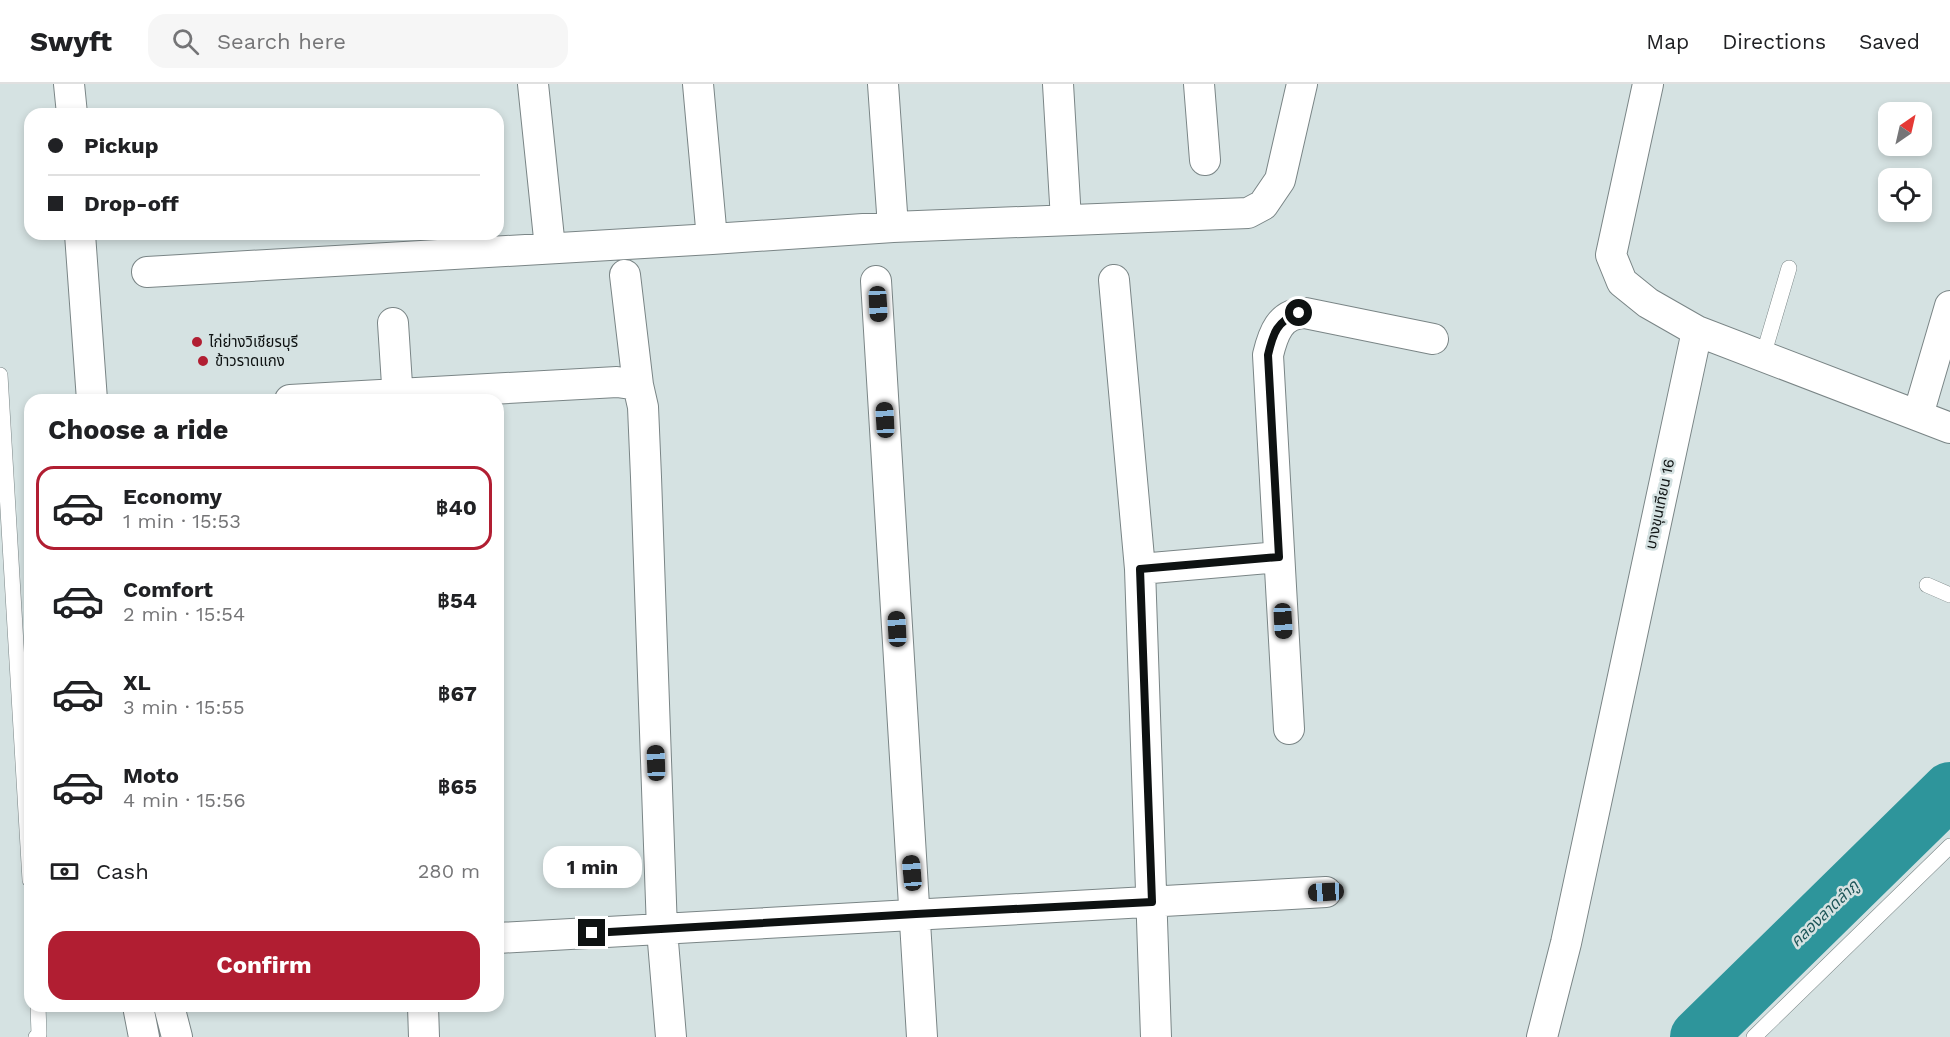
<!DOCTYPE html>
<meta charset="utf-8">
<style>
:root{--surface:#fff;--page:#f6f6f6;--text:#202124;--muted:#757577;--line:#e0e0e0;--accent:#b11e32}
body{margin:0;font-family:"Work Sans","Noto Sans Thai",sans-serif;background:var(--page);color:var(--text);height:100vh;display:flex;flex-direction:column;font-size:22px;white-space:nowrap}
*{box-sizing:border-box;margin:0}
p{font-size:20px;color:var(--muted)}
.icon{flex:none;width:33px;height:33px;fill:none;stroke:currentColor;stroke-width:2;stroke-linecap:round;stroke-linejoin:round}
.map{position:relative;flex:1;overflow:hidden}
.side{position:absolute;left:24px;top:310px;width:480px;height:618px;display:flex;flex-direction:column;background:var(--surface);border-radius:18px;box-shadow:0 3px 9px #0003}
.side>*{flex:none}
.top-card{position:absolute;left:24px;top:24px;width:480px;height:132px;border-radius:18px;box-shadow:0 3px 9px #0003;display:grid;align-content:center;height:132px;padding:0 24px;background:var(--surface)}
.needle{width:39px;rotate:34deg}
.controls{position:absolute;left:1878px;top:18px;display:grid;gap:12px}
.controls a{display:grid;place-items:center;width:54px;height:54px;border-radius:12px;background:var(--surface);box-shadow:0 3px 9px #0003;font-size:30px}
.end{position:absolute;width:27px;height:27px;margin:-14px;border:8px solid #0e1212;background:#fff;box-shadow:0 0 0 3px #fff}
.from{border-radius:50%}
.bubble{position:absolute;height:42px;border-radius:18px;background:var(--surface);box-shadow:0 3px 9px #0003;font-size:20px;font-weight:700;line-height:42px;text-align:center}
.car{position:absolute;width:18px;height:36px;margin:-18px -9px;border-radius:8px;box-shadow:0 0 4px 2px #0007;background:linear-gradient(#222 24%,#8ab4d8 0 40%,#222 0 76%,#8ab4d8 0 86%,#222 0)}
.top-card b{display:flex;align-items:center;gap:21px;height:57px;font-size:22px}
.top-card b+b{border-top:2px solid var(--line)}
.top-card i{width:15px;height:15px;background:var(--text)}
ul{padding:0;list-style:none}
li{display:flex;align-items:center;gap:18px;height:84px;margin:0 12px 9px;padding:0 12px;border:3px solid transparent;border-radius:18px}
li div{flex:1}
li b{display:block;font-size:22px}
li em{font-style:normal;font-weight:700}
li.selected{border-color:var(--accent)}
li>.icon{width:54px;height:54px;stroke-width:1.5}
h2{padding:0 24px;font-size:27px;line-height:72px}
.pay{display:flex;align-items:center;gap:15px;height:66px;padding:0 24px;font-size:22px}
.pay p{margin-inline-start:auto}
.primary-button{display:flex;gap:12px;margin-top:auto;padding:12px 24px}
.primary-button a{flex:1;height:69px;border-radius:18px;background:var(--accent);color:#fff;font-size:24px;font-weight:700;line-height:69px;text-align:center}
header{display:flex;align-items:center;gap:36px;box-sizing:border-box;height:84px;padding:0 30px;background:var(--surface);border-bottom:2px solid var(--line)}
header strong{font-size:28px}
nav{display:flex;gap:33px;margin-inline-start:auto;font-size:21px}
.search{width:420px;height:54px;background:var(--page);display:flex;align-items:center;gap:15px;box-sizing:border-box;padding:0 21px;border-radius:18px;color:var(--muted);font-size:22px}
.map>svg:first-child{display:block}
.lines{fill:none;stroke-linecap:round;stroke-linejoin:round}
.river{stroke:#2e959b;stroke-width:56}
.lane-casing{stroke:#7a8586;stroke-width:16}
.street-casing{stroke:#7a8586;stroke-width:32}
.lane{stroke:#fff;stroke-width:15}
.street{stroke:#fff;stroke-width:30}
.route{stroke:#0e1212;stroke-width:8}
.poi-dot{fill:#b11e32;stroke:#d5e2e2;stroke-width:2}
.labels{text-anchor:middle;stroke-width:5;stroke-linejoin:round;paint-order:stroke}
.poi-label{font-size:15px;fill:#0e1212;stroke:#d5e2e2;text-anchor:start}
.street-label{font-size:15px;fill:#0e1212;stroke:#d5e2e2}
.water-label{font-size:16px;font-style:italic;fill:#1d5558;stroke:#d5e2e2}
</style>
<header>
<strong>Swyft</strong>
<div class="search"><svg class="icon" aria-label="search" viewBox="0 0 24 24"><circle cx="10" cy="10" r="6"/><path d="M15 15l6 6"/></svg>Search here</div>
<nav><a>Map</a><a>Directions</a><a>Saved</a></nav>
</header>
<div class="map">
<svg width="1950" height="953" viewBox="0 0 1950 953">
<rect width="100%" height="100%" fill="#d5e2e2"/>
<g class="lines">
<path class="river" d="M1698,953l252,-247"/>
<g class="lane-casing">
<path id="lane" d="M1763,272l26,-88
M0,291l30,505
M1927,501l23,10
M36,953l3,-3 -1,-28
M1754,953l196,-191"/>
</g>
<g class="street-casing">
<path id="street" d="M69,0l3,30
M533,0l17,164
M698,0l14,155
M883,0l10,143
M1058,0l8,136
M1199,0l6,76
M1648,0l-37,171 11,27 26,21 49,28 253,97
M80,150l12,166
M147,188l565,-33 181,-12 355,-14 15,-8 17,-25 22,-96
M625,191l13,110
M1114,196l26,289 16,468
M876,197l46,756
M393,239l5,77
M290,316l327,-18 21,3 5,22 3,70 16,453 9,107
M1918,331l32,-109
M1140,485l139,-12
M1289,645l-21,-374c5,-21 12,-42 37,-42l128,26
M498,854l828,-46
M138,922l6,31
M169,922l8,31
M423,922l1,31
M1542,953l24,-94 131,-612"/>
</g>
<use href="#lane" class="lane"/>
<use href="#street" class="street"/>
</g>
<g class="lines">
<path class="route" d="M592,849l324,-19 236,-12 -12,-333 139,-12 -11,-202c5,-22 9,-34 31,-42"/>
</g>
<g class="poi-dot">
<circle cx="197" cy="258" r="6"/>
<circle cx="203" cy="277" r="6"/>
</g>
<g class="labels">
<g class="poi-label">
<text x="209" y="263">ไก่ย่างวิเชียรบุรี</text>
<text x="215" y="282">ข้าวราดแกง</text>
</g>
<g class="street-label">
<text transform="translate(1660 420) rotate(-78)" y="5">บางขุนเทียน 16</text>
</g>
<g class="water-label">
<text transform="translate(1824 829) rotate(-44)" y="6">คลองลาดลำภู</text>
</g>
</g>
</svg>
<div class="controls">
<a><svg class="needle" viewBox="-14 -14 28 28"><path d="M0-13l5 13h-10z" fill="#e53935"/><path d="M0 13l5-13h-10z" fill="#757577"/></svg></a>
<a><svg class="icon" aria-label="locate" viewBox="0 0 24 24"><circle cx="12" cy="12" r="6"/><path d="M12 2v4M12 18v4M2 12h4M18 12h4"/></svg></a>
</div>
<i class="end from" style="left:1299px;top:229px"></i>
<i class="end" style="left:592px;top:849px"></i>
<div class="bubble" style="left:543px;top:762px;width:99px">1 min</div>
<i class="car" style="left:878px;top:220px;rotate:177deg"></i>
<i class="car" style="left:885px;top:336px;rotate:357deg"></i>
<i class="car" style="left:1283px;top:537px;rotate:177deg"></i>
<i class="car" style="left:897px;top:545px;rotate:357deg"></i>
<i class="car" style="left:656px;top:679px;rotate:358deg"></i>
<i class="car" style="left:912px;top:789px;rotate:355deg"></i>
<i class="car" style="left:1326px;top:808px;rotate:267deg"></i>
<div class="top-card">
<b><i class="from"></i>Pickup</b>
<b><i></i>Drop-off</b>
</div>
<section class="side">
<h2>Choose a ride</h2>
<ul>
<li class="selected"><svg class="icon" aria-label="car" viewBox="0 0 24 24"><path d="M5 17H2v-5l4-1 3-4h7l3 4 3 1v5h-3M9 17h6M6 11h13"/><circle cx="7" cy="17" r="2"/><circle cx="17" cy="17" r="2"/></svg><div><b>Economy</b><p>1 min · 15:53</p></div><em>฿40</em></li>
<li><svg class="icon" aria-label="car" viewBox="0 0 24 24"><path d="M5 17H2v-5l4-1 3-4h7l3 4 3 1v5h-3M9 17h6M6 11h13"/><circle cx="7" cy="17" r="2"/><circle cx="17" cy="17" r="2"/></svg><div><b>Comfort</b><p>2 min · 15:54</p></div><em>฿54</em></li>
<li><svg class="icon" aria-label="car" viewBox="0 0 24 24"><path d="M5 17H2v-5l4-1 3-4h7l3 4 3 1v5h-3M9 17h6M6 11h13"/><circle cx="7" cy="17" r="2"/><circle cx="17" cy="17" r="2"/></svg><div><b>XL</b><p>3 min · 15:55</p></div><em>฿67</em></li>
<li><svg class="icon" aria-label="car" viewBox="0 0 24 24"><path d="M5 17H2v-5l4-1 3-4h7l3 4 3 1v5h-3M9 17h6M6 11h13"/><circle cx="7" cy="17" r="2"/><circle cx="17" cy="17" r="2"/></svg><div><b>Moto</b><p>4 min · 15:56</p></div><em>฿65</em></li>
</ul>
<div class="pay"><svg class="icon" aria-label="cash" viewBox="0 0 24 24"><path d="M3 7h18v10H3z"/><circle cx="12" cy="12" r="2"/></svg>Cash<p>280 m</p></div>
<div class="primary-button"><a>Confirm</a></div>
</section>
</div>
